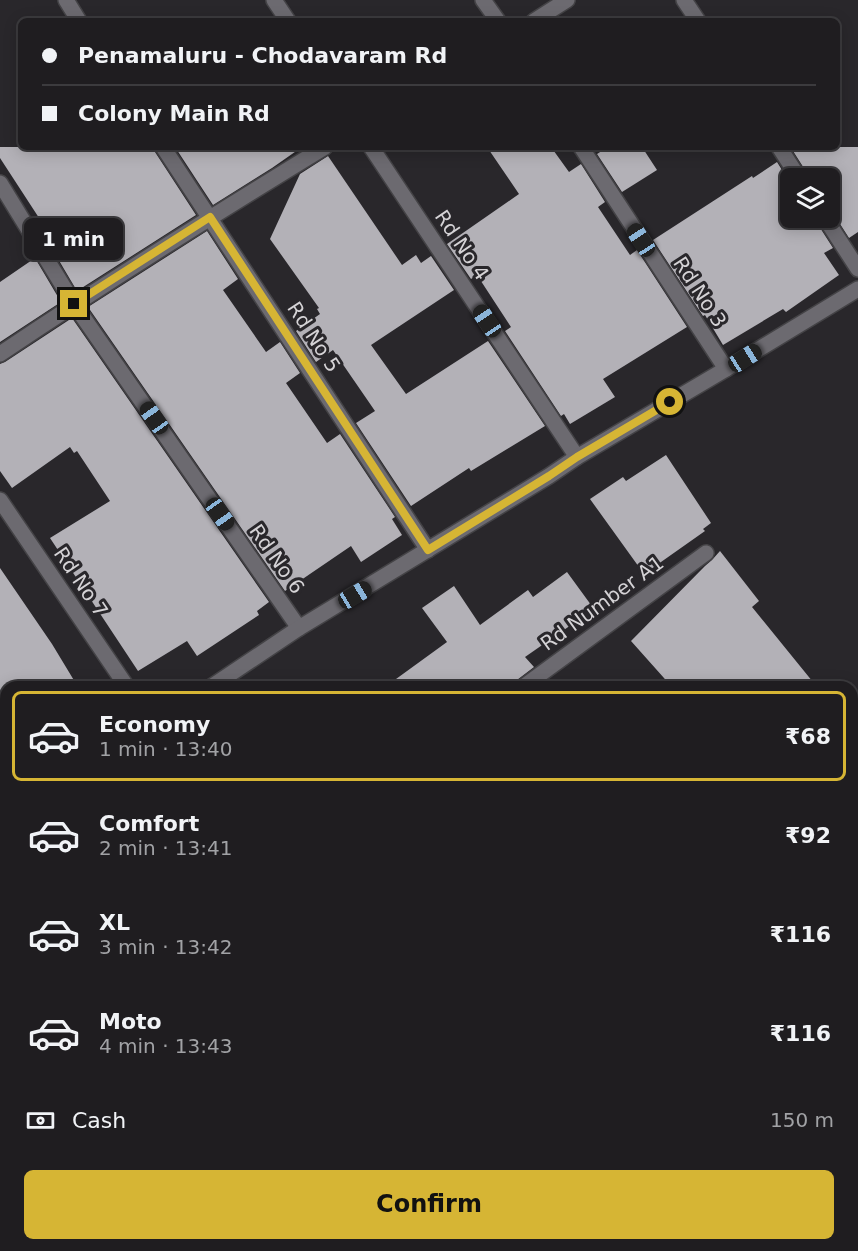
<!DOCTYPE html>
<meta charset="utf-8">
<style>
:root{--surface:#1f1d20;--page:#272629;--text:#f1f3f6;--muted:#a1a2a5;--line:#3c3b3e;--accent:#d6b534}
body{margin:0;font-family:"DejaVu Sans",sans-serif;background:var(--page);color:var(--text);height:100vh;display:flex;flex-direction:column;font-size:22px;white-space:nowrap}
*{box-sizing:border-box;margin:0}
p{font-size:20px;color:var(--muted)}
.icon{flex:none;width:33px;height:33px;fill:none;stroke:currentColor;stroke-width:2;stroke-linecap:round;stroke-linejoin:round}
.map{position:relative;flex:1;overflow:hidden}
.details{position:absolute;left:0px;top:681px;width:858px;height:570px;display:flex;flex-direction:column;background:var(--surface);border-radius:18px 18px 0 0;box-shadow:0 3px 15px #0003,0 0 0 2px var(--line)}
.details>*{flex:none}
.guide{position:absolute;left:18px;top:18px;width:822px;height:132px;border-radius:9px;box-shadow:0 3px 15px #0003,0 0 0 2px var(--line);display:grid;align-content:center;height:132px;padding:0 24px;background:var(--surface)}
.buttons{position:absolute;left:780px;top:168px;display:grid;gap:12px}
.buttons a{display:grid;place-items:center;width:60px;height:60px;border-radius:9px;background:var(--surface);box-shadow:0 3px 15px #0003,0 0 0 2px var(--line);font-size:30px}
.end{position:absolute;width:27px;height:27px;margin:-14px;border:8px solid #d6b534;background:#111;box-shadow:0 0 0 3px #111}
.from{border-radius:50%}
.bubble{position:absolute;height:42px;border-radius:9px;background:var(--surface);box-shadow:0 3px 15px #0003,0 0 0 2px var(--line);font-size:20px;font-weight:700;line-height:42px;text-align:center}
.car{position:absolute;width:18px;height:36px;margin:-18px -9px;border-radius:8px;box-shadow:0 0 4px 2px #0007;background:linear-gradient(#222 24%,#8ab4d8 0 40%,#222 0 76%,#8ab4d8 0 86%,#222 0)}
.guide b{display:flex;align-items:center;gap:21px;height:57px;font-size:22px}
.guide b+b{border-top:2px solid var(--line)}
.guide i{width:15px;height:15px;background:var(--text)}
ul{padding:10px 0 0;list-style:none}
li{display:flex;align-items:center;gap:18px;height:90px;margin:0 12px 9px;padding:0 12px;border:3px solid transparent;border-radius:9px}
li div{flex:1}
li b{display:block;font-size:22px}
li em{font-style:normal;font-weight:700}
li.on{border-color:var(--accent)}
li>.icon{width:54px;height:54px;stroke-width:1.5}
.pay{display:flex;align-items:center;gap:15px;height:66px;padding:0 24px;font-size:22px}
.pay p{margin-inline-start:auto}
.action{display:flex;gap:12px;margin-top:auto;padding:12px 24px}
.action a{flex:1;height:69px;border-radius:9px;background:var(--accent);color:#111;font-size:24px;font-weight:700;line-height:69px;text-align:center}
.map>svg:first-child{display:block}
.building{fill:#b3b1b7}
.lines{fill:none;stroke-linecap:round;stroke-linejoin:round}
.street-casing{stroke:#444346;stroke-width:18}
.secondary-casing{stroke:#444346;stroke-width:18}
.street{stroke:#6c6a70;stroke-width:15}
.secondary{stroke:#6c6a70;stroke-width:15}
.route{stroke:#d6b534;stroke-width:8}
.labels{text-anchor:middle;stroke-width:6;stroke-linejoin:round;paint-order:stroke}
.street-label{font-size:20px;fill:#d5d3d6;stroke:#29272b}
</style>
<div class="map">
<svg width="858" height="1251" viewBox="0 0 858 1251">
<rect width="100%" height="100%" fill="#29272b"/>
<path class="building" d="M0,147h153l2,5 41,63 -119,76 -26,-44 5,-3 -56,-86z
M175,147h127l-30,21 -59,37z
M487,147h64l18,25 12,-8 24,38 -7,5 32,48 7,-5 50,77 -84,52 12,18 -45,27 -6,-10 -3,2 -56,-85 6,-4 -34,-52 -6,4 -24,-35 72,-50z
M608,147h34l15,23 -35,22 -25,-38z
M799,147h59v85l-9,6 -16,-25 -3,-4v-31h-21l-2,-5 -14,-22z
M328,156l74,109 14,-10 5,8 10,-7 23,34 -83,55 35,49 82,-53 57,85 -74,45 -2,-3 -58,38 -55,-83 19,-12 -42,-61 -17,12 -20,-31 24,-17 -3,-5 2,-1 -49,-69 30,-65z
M777,162l13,21v35h25l2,5 16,25 -9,5 15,22 -53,37 -3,-3 -60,36 -18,-30 -2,1 -50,-76 99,-64 1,2z
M207,231l31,48 -15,11 43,62 14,-10 20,31 -14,10 41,60 13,-9 55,83 -3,2 10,16 -41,27 -10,-16 -66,45 -197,-284z
M35,258l26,44 -61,40v-60z
M72,318l197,284 -12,9 2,4 -62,41 -10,-15 -49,30 -88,-133 60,-37 -33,-50 -3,2 -4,-6 -58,41 -12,-17v-107l5,-2z
M666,455l45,68 -8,6 2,2 -61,43 -54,-75 33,-22 3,4z
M720,551l39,50 -7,6 65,80h-145l-41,-46 74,-75 7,-6z
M0,568l52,76 26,43h-72v18l-6,3z
M567,572l27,37 -69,48 9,10 -17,13 -4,7h-128l62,-45 -25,-34 32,-22 26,39 48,-35 5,7z"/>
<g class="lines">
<g class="street-casing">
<path id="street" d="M66,0l13,21
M274,0l14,21
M483,0l15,21
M684,0l14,21
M534,21l33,-21
M163,147l265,403
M371,147l206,310
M581,147l145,222
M779,147l20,31
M0,183l74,121 225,324
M825,218l33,51
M0,354c107,-72 215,-140 325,-207
M0,500l127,187
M523,687l183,-134
M852,818l6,-5
M0,1068l6,-4
M852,1187l6,-5
M287,1251l8,-6
M772,1251l8,-6"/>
</g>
<g class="secondary-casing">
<path id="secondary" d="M211,687l88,-59 250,-152 28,-19 149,-88 132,-80
M0,807l6,-3"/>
</g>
<use href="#street" class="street"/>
<use href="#secondary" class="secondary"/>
</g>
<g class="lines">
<path class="route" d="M74,304l136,-87 218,333 121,-74 28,-19 93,-55"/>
</g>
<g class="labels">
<g class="street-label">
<text transform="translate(462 245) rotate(56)" y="7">Rd No 4</text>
<text transform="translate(700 292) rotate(57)" y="7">Rd No 3</text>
<text transform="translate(314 337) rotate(57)" y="7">Rd No 5</text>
<text transform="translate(277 559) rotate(55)" y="7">Rd No 6</text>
<text transform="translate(81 582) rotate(56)" y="7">Rd No 7</text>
<text transform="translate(602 603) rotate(-36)" y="7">Rd Number A1</text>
</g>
</g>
</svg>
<div class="buttons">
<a><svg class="icon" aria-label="layers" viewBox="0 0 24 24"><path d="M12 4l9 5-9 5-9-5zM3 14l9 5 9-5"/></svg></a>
</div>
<i class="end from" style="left:670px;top:402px"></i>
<i class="end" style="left:74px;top:304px"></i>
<div class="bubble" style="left:24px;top:218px;width:99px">1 min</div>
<i class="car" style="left:641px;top:240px;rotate:327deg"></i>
<i class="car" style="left:487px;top:321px;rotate:326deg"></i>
<i class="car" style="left:745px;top:358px;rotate:58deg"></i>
<i class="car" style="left:154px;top:418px;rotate:325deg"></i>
<i class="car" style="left:220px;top:514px;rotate:145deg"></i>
<i class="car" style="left:355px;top:595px;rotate:59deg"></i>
<div class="guide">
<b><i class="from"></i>Penamaluru - Chodavaram Rd</b>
<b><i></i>Colony Main Rd</b>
</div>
<section class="details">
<ul>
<li class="on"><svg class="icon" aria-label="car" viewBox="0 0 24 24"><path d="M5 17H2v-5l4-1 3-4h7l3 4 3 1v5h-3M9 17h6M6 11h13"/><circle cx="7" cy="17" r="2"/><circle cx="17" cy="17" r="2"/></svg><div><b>Economy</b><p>1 min · 13:40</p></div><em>₹68</em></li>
<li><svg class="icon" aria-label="car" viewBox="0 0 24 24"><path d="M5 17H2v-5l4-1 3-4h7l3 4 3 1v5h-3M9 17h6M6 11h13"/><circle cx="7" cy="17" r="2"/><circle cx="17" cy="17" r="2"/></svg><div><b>Comfort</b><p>2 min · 13:41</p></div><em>₹92</em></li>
<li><svg class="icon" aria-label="car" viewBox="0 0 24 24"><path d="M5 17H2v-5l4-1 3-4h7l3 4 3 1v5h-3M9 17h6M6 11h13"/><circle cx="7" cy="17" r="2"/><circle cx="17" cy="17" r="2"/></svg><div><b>XL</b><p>3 min · 13:42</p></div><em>₹116</em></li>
<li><svg class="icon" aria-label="car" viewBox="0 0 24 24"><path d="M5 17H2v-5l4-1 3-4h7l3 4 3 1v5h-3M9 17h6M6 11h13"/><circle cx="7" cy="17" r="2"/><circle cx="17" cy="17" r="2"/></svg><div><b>Moto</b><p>4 min · 13:43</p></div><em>₹116</em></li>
</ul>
<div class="pay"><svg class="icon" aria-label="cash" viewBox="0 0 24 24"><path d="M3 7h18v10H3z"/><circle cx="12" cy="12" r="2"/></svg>Cash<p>150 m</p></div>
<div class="action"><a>Confirm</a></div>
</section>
</div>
